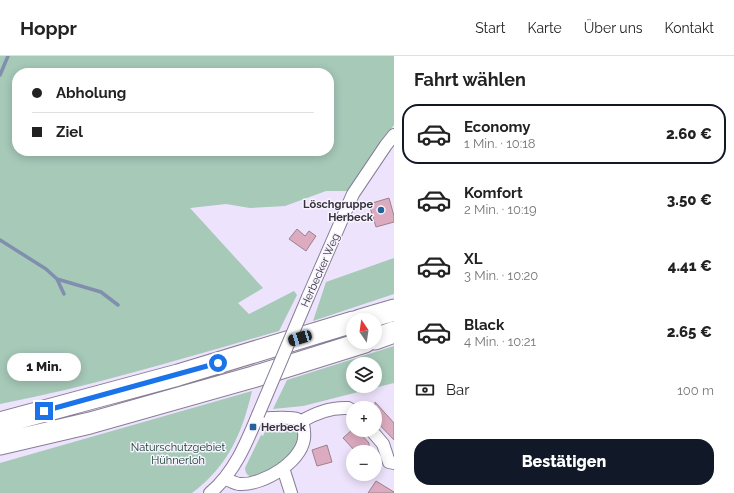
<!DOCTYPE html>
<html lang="de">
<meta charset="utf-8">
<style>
:root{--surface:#fff;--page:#f2f2f2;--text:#222;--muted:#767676;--line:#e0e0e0;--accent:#111827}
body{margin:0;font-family:Raleway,sans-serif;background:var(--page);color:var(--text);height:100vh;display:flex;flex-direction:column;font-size:15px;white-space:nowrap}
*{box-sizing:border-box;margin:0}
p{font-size:13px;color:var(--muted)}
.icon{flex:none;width:22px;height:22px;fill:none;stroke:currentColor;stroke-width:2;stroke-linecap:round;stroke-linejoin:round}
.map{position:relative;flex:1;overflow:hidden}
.details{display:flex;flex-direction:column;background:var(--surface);width:340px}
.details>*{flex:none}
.top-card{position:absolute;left:12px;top:12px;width:322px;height:88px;border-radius:16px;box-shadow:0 2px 10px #0003;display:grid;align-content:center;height:88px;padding:0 20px;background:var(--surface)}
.needle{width:26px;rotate:347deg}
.tools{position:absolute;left:346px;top:257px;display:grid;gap:8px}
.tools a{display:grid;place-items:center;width:36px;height:36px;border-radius:50%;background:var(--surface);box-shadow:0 2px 10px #0003;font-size:20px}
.end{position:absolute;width:18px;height:18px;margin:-9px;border:5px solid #1a73e8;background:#fff;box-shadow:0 0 0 2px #fff}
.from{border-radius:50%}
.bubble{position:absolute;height:28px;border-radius:14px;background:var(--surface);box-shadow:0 2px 10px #0003;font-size:13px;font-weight:800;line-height:28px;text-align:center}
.car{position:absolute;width:12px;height:24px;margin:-12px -6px;border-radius:5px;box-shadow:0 0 3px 1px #0007;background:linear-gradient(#222 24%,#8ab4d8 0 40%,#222 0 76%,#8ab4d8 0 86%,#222 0)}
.top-card b{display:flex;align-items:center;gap:14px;height:38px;font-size:15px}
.top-card b+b{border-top:1px solid var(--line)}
.top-card i{width:10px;height:10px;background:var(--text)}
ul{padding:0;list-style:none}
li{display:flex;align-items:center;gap:12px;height:60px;margin:0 8px 6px;padding:0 12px;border:2px solid transparent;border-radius:16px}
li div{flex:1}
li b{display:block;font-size:15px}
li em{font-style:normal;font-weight:800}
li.current{border-color:var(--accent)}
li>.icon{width:36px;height:36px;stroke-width:1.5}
h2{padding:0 20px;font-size:18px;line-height:48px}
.pay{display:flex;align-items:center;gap:10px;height:44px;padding:0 20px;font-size:15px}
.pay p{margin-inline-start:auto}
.primary-button{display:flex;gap:8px;margin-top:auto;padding:8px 20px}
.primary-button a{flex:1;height:46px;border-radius:16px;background:var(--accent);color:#fff;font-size:16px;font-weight:800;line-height:46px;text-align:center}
header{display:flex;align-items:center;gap:24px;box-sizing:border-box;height:56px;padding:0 20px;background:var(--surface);border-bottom:1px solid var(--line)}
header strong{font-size:19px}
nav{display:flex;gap:22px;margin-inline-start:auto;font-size:14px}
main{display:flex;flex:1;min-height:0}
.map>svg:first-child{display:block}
.green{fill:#a6c9b8;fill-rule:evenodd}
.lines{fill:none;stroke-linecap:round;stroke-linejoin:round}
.stream{stroke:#808fae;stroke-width:3.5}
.building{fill:#dcabbf;stroke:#9c828c}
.street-casing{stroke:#877e95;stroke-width:14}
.highway-casing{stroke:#877e95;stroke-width:23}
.street{stroke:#fff;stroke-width:12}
.highway{stroke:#fff;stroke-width:21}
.street-bridge-casing{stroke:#877e95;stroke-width:14;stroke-linecap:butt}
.street-bridge{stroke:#fff;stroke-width:12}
.route{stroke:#1a73e8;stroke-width:5}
.poi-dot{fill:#246299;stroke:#f7f3fe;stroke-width:1.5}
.labels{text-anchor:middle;stroke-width:3;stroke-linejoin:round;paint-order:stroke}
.poi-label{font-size:11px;font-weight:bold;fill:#36323c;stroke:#f7f3fe;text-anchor:end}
.street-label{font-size:11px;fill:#36323c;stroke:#f7f3fe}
.park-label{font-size:11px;fill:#0a3626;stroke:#f7f3fe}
</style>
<header>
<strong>Hoppr</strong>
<nav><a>Start</a><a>Karte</a><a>Über uns</a><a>Kontakt</a></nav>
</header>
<main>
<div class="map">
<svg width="394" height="437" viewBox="0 0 394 437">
<rect width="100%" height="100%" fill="#ede3fc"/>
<path class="green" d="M0,0h394v69l-14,18 -30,48h-24l-41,15 -35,2 -24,-4 -36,4 73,80 -25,15 11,11 45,-23 3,4 -18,36c-92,26 -184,55 -279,73zM17,17h312v78h-312z
M394,202v36l-81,27 13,-39z
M394,290v37l-91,23 -30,3 14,-29zM353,308h22v22h-22z
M252,335c-10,43 -24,75 -60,102h-192v-30z
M290,368c8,2 9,5 8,13 -1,9 -10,22 -18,28 -7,6 -34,21 -35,3l16,-33 2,1 3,-7c13,5 13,-3 24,-5z"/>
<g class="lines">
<path class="stream" d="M0,19l8,-19
M0,184l46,29 11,10 44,13 17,13
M57,223l7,15"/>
</g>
<path class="building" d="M389,142l5,18v6l-18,5 -7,-23z
M297,173l8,7 4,-5 7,5 -10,15 -17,-12z
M375,346l19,21v17l-19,-20z
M353,373l4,1 12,13v3l-6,6h-7l-13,-14z
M327,389l5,17 -15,4 -5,-16z
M376,425l18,11v1h-26z"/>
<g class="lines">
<g class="street-casing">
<path id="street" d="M308,241l45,-103 33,-49 8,-10
M300,366c15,-9 30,-15 48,-14l5,3
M371,374l12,14 6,18 5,1
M283,412l8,25
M225,422c5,3 9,5 14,6 24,2 69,-25 65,-52 0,-6 -2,-11 -7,-13 -7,-3 -30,0 -40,-1
M210,437c24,-20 36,-49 48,-78"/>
</g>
<g class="highway-casing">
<path id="highway" d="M360,264l34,-10
M375,283l19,-7
M0,367l178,-48 175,-53
M0,388l90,-21 163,-46 112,-35"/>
</g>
<use href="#street" class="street"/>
<use href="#highway" class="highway"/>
<g class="street-bridge-casing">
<path id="street-bridge" d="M258,359l50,-118"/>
</g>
<use href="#street-bridge" class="street-bridge"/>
</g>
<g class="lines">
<path class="route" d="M44,355l174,-48"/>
</g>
<g class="poi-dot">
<circle cx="381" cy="154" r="4"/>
<rect x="249" y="367" width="8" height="8" rx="2"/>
</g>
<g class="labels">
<g class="poi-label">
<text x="373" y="152">Löschgruppe<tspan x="373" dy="13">Herbeck</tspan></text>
<text x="261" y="375" text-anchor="start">Herbeck</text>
</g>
<g class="street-label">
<text transform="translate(320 214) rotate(-66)" y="4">Herbecker Weg</text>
</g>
<g class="park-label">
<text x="178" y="395">Naturschutzgebiet<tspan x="178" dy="13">Hühnerloh</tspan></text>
</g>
</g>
</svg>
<div class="tools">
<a><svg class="needle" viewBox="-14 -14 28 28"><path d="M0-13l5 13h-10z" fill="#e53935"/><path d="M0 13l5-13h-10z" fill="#767676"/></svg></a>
<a><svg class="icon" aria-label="layers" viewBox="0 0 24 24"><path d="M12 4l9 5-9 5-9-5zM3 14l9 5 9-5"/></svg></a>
<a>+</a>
<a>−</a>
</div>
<i class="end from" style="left:218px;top:307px"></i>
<i class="end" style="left:44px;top:355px"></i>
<div class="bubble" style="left:7px;top:297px;width:74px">1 Min.</div>
<i class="car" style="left:300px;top:282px;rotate:253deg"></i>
<div class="top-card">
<b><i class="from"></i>Abholung</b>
<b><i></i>Ziel</b>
</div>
</div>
<section class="details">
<h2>Fahrt wählen</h2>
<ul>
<li class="current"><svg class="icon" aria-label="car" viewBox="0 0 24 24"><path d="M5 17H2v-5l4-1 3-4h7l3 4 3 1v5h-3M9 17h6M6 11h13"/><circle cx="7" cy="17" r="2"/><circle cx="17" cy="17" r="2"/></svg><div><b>Economy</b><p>1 Min. · 10:18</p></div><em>2.60 €</em></li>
<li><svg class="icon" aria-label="car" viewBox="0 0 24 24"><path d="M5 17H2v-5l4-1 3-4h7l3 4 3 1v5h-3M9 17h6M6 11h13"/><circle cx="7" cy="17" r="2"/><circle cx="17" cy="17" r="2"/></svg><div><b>Komfort</b><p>2 Min. · 10:19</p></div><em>3.50 €</em></li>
<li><svg class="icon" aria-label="car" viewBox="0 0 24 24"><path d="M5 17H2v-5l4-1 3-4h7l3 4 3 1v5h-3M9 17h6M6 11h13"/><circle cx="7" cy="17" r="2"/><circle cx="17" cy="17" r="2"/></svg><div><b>XL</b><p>3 Min. · 10:20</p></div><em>4.41 €</em></li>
<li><svg class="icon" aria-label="car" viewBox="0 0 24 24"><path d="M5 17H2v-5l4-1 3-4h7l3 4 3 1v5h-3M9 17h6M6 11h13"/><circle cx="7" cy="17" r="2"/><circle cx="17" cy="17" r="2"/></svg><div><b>Black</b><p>4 Min. · 10:21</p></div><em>2.65 €</em></li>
</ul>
<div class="pay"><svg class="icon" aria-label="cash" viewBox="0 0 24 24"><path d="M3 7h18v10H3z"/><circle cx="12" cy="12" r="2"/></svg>Bar<p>100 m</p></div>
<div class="primary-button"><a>Bestätigen</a></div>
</section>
</main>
